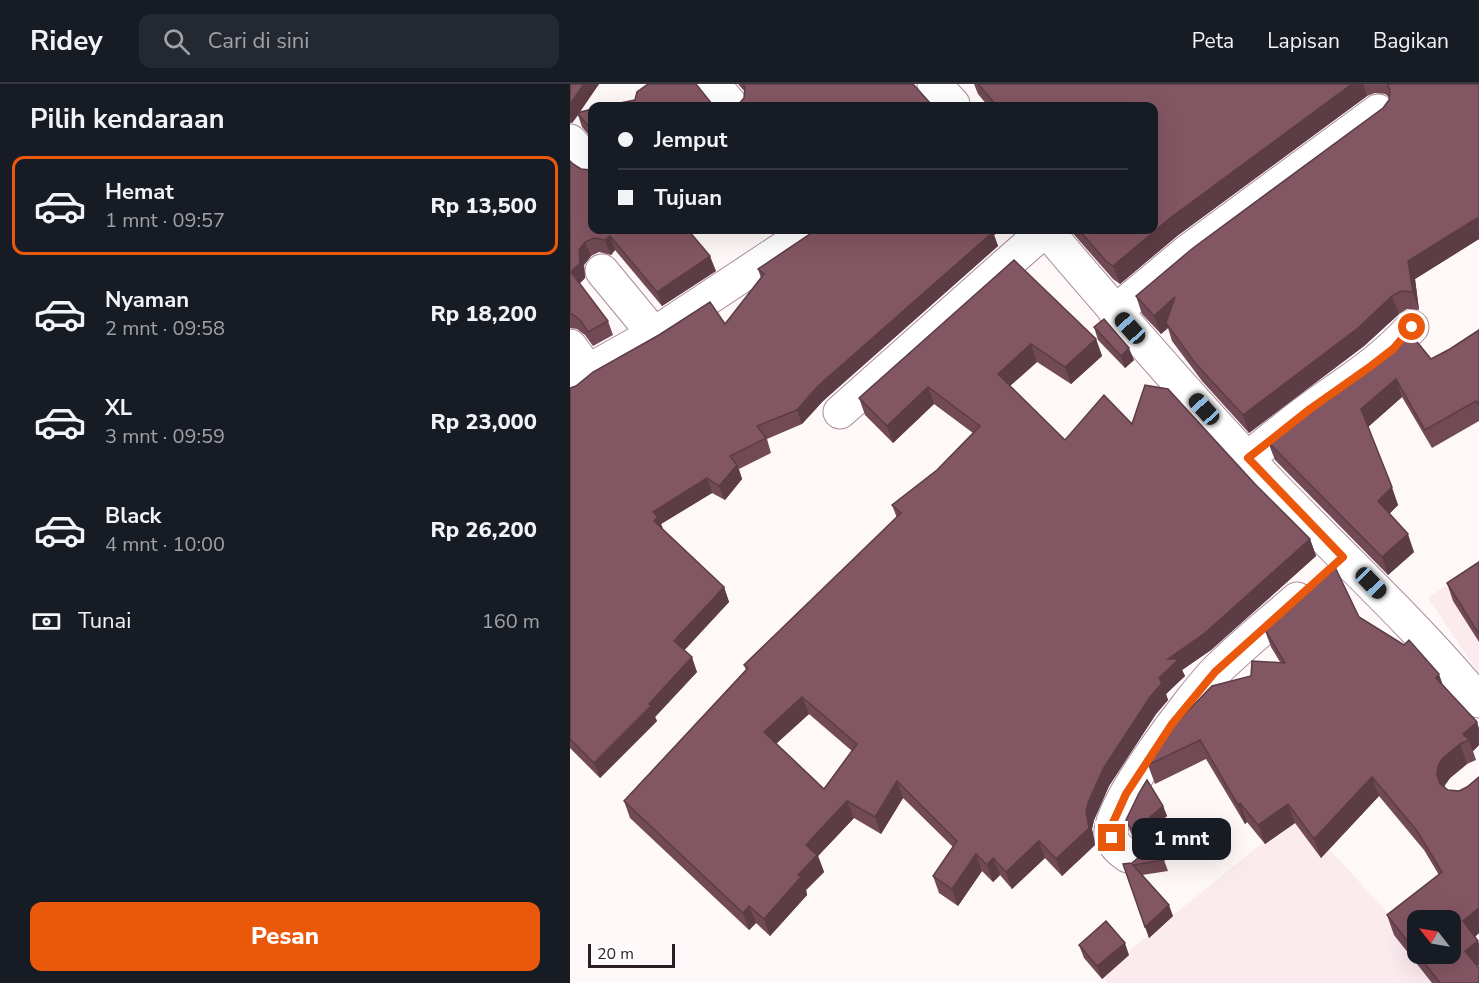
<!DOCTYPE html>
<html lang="id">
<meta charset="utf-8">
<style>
:root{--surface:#171b24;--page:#242831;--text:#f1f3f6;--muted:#9ea1a6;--line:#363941;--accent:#ea580c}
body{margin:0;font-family:"Nunito Sans",sans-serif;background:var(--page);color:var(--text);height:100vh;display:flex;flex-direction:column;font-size:22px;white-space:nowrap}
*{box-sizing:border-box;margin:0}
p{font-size:20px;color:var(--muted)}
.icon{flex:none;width:33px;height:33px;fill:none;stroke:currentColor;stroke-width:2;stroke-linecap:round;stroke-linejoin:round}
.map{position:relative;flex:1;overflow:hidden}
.side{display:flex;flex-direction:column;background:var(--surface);width:570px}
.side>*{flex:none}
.banner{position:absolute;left:18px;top:18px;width:570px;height:132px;border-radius:12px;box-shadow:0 6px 24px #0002;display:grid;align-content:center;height:132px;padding:0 30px;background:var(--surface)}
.needle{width:39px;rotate:301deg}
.fabs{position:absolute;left:837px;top:826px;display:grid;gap:12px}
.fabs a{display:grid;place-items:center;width:54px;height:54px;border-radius:12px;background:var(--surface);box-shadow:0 6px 24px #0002;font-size:30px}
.scale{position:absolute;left:18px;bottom:15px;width:87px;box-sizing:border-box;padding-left:6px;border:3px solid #291e21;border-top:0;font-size:16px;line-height:21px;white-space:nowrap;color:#291e21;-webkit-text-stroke:4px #fff;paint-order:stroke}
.end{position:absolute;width:27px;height:27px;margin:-14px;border:8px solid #ea580c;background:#fff;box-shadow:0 0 0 3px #fff}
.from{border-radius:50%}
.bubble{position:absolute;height:42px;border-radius:12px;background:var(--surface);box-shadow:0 6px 24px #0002;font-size:20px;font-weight:800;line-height:42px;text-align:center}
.car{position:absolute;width:18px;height:36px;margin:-18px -9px;border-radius:8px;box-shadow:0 0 4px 2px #0007;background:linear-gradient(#222 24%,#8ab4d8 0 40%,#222 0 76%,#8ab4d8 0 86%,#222 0)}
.banner b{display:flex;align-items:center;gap:21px;height:57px;font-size:22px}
.banner b+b{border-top:2px solid var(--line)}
.banner i{width:15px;height:15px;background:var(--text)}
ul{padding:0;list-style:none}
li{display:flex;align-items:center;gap:18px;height:99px;margin:0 12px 9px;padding:0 18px;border:3px solid transparent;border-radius:12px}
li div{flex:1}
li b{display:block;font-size:22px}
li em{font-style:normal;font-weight:800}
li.selected{border-color:var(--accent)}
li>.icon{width:54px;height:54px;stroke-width:1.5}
h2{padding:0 30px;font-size:27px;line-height:72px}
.pay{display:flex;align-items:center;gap:15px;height:66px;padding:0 30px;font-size:22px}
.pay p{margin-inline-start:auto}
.primary-button{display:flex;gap:12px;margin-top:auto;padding:12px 30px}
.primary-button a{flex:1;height:69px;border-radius:12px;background:var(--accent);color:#fff;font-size:24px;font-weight:800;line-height:69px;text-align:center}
header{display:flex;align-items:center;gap:36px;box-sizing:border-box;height:84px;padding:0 30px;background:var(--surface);border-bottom:2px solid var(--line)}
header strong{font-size:28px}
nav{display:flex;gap:33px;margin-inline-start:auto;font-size:21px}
.search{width:420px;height:54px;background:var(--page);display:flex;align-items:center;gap:15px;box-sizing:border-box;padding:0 21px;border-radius:12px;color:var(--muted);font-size:22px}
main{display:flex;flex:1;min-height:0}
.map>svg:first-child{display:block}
.built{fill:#fbeaee}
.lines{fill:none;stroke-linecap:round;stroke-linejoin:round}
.minor-casing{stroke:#a98c94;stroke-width:35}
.minor{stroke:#fff;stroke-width:33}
.wall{fill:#714a55;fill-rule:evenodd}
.shaded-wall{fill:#5c3c45}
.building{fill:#835663;stroke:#5c3c45;stroke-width:1.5;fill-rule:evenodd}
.route{stroke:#ea580c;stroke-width:8}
</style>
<header>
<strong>Ridey</strong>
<div class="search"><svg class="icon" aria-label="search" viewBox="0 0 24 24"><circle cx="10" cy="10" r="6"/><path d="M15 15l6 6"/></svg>Cari di sini</div>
<nav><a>Peta</a><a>Lapisan</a><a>Bagikan</a></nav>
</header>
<main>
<section class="side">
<h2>Pilih kendaraan</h2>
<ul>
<li class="selected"><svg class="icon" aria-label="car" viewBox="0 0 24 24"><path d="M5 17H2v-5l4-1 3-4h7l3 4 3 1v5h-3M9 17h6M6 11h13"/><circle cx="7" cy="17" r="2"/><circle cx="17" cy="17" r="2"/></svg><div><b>Hemat</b><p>1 mnt · 09:57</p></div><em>Rp 13,500</em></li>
<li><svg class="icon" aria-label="car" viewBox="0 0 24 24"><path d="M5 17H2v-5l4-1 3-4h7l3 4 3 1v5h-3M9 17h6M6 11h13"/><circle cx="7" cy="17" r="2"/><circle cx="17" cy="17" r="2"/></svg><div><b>Nyaman</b><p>2 mnt · 09:58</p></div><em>Rp 18,200</em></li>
<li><svg class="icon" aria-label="car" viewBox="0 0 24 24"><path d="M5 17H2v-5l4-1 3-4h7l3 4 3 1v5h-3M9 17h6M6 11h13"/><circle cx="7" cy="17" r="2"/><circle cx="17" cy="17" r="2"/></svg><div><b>XL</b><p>3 mnt · 09:59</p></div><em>Rp 23,000</em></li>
<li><svg class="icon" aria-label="car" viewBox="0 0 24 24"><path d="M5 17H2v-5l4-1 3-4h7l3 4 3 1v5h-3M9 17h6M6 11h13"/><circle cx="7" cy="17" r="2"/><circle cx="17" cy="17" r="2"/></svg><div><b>Black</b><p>4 mnt · 10:00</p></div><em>Rp 26,200</em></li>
</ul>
<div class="pay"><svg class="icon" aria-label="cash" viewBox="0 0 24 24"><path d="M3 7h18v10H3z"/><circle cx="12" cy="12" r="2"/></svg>Tunai<p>160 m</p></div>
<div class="primary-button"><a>Pesan</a></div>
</section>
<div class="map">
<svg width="909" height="899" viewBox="0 0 909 899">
<rect width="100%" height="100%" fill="#fef8f9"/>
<path class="built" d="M909,478v112l-51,-76z
M788,681l-37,75 96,105 1,9 34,29h-344l-7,-9z"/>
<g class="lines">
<g class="minor-casing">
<path id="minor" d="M143,0l19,22
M364,0l19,20
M0,57l22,25
M476,146c74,87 150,175 229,258 69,71 141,137 204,213
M32,187l52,63
M545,228l73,-61 190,-140
M0,262l18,25
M0,301l18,-14 66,-37 157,-104
M270,328l205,-182
M678,374c21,-17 41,-34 62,-49 38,-28 71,-47 102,-82
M558,772c-7,-5 -15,-11 -17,-20 -6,-27 83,-142 104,-164 26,-26 55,-49 82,-73"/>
</g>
<use href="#minor" class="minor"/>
</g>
<path class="wall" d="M0,0h29l-19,28 12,-3v30l-10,-12 -4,-12 -6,8h-2z
M168,0h175l18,20 1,2h-195l7,-8 1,-6z
M404,0h505v155l-64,40 4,31 -12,-1 -8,5 -35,32 -115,87 -47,-52 -30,-40 -4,-13 -7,6 -19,-20 -6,-18 247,-188 6,-8v-3l-4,-3 -10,-1 -8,3 -190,140 -57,48 -7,-5 -43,-49h84v-124h-166l-10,-12z
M0,77l3,3 8,5 10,1 125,101 -54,35 -47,-56 -4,5 -12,-3 -8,4 -7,9 1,13 -6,6 29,37 5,14 -20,11 -8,-11 -8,-6 -7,-1z
M246,146h185l-7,5 4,11 -175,155 -21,23 -35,15 4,14 -32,16 3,10 -17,21 -13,-7 -51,31 2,6 61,57 5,15 -45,48 13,22 -42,45 2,4 -57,57 -30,-30v-360l155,-64 36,-46 -3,-9z
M444,176l82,79 6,17 -31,28 -34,-22 -27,24 55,54 67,-16 123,60 55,55 6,17 -105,94 -29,20 3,6 -19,18 2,6 -12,14 -47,72 -15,34 -2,9 3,16 -33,31 -17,-18 -33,31 -12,-14 -7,7 -11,-11 -24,35 -19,-13 -6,-17 20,-29 -50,-49 -22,36 -27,-16 -36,38 6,16 -18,18 1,5 -37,41 -14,-13 -7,7 -119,-112 -6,-17 122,-131 -2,-5 153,-147 -5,-13 45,-35 36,-37 -39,-29 -41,39 -28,-28 -6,-17zM239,630l43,37 -28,38 -48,-45z
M524,243l40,33 -9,8 -27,-28z
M909,246v91l-47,27 -30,-51 -34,30 30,78 -9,9 25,38 -26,23 -113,-115 -7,-18 163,-83 19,-10z
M909,478v80l-26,-41 -6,-18z
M789,533l84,69 34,36 2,7v16l-6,6 3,9 -9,4 -17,14 -5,7 -1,2 4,3 11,1 8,-4 12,-10v156l-4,4 4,7v21l-2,1 2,17h-47l-38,-48 -7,-20 52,-40 -15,-25 -45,-54 -58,62 -26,-35 -30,21 -18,-22 -2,2 -39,-65 -51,25 -7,-19 34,-48 69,-41 29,-14 -9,-15 -7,-19z
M593,722l4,10 -21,18 18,26 4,11 -26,4 31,41 -24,22 -17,-75 7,-6 4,-9 -1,-3 -10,-9 -6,-16z
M509,861l50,10 -27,24 -18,-21z"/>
<path class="shaded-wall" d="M14,0h15l-21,30 -1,-1 1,2 -6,8 -2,-6v-13z
M782,0h11l4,12 -190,140 -57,48 -7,-18 57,-48z
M907,134l2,6v15l-64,40 4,31 -6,-18 -5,-31z
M417,146h14l-7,5 4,11 -175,155 -21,23 -5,-14 21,-24z
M40,152l5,14 -4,5 -6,-15z
M15,158l6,14 -7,9 1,13 -9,9 -5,-15 8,-22z
M140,172l6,15 -54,35 -5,-14z
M822,212l7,18 -35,32 -115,87 -6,-18z
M605,213l-9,26 2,5 -7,6 -7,-18z
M526,255l6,17 -31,28 -6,-17z
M461,260l6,18 -33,29 -6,-17z
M559,264l5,12 -9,8 -4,-12z
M826,295l6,18 -34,30 -7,-18z
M358,303l6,17 -41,39 -6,-17z
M167,381l5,14 -17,21 -6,-14z
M137,394l5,15 -51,31 3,7 -10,-10 -1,-9z
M822,403l6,18 -14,14 -6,-18z
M838,450l6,18 -26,23 -6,-18z
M740,455l6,17 -105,94 -29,20 3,6 -19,18 2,6 -12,14 -47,72 -15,34 -2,9 3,16 -33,31 -6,-17 32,-56 15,-34 56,-91 9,-19z
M154,503l5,15 -49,53 -6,-14z
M122,573l5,15 -42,45 2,4 -57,57 -6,-15z
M869,590l7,20 -10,-16z
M232,613l7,17 -39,35 -6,-17z
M907,638l2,7v16l-6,6 -4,-11 -6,-6z
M890,660l7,20 -17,14 -5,7 -2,10 -6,-20 1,-9 5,-8z
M802,693l7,19 -58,62 -7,-19z
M327,697l6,17 -22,36 -6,-17z
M277,717l7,17 -36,38 6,16 -18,18 1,5 -37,41 -6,-17 34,-44 8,-30z
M670,719l7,19 -2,2 -7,-19z
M718,720l7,19 -30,21 -7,-19z
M593,722l4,10 -23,19 -3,-10z
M469,757l6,17 -33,31 -6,-17z
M406,770l6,17 -24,35 -6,-17z
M423,774l7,17 -7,7 -6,-17z
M599,821l4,11 -24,22 -4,-11z
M179,822l7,17 -7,7 -6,-17z
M909,824v25l-9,7 -7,-19z
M908,857l1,3v21l-7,5 -7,-19z
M555,859l4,12 -27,24 -5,-13z"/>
<path class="building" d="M0,0h14l-14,20z
M78,0h48l16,20 5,2h-112l30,-6 2,-8z
M173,0h170l18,20 -4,2h-190l7,-8 1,-10z
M408,0h374l-182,134 -57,48 -7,-5 -27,-31h75v-124h-157z
M817,0h92v138l-2,-4 -69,43 5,31 -12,-1 -9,5 -34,32 -115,87 -48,-52 -29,-40 9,-26 -21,19 -18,-20 57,-48 190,-140 6,-8 1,-10z
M22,25v21l-15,-17z
M0,77l3,3 8,5 10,1 1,-1v61h96l22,26 -53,36 -47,-56 -5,4 -11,-2 -9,4 -6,8 1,13 -9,9 37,49 -20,11 -8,-12 -8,-6h-2z
M246,146h175l2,2 -175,154 -21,24 -40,16 9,12 -36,18 7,9 -18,21 -12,-8 -54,34 5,5 -4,4 70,66 -50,54 18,16 -43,47 2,2 -57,57 -24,-24v-351l6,-2 17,-14 66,-37 51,-33 15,22 39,-50 -6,-5z
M444,176l82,79 -31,28 -34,-23 -33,30 67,66 39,-45 28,29 13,-39 23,4 87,95 55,55 -105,94 -37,26h11l-20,19 3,5 -12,14 -47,72 -15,34 -2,9 3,16 -33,31 -17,-18 -33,31 -13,-14 -6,7 -11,-11 -24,35 -19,-13 24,-35 -60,-60 -22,36 -28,-16 -41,44 11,10 -19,20 3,2 -37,42 -15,-13 -6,7 -119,-112 124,-133 -4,-3 157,-152 -9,-8 45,-35 43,-44 -52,-39 -41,39 -28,-28zM232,613l55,47 -33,45 -60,-57z
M534,235l25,29 -8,8 -27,-29z
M909,246v75l-3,-4 -51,29 -29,-51 -35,30 31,78 -14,14 30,33 -26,23 -114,-115 113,-84 28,-26 22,27 19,-10z
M909,478v72l-32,-51z
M764,481l25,52 45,28 5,-5 30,34 -3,4 41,44 -14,12 6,6 -9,4 -17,14 -5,8 -1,9 3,9 8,6 11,1 8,-4 12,-10v131l-16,13 15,20 -13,10 14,17v15h-39l-53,-68 55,-43 -25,-41 -45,-54 -58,62 -26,-35 -30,21 -18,-22 -2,2 -38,-65 -52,25 32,-49 2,1 30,-31 39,-10 1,-15 33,2 -21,-35zM848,837h32v33h-32z
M577,696l16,26 -22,19 23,35 -31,5 36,40 -24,22 -22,-63 9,-1 7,-6 4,-9 -2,-11 -12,-11 -3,-6 13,-27z
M536,837l19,22 -28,23 -18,-21z"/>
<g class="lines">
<path class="route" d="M542,754l-1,-11 15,-33 46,-70 43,-52 128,-115 -95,-99 62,-49 61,-43 22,-17 19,-22"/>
</g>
</svg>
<div class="fabs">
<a><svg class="needle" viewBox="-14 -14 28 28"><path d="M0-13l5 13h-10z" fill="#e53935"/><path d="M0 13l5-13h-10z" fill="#9ea1a6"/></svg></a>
</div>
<div class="scale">20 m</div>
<i class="end from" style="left:842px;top:243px"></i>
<i class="end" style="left:542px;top:754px"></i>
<div class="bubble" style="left:562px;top:734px;width:99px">1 mnt</div>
<i class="car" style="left:560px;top:244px;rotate:318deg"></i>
<i class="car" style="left:634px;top:325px;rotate:318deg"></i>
<i class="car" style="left:801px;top:499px;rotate:136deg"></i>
<div class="banner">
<b><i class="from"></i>Jemput</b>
<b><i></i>Tujuan</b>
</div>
</div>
</main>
